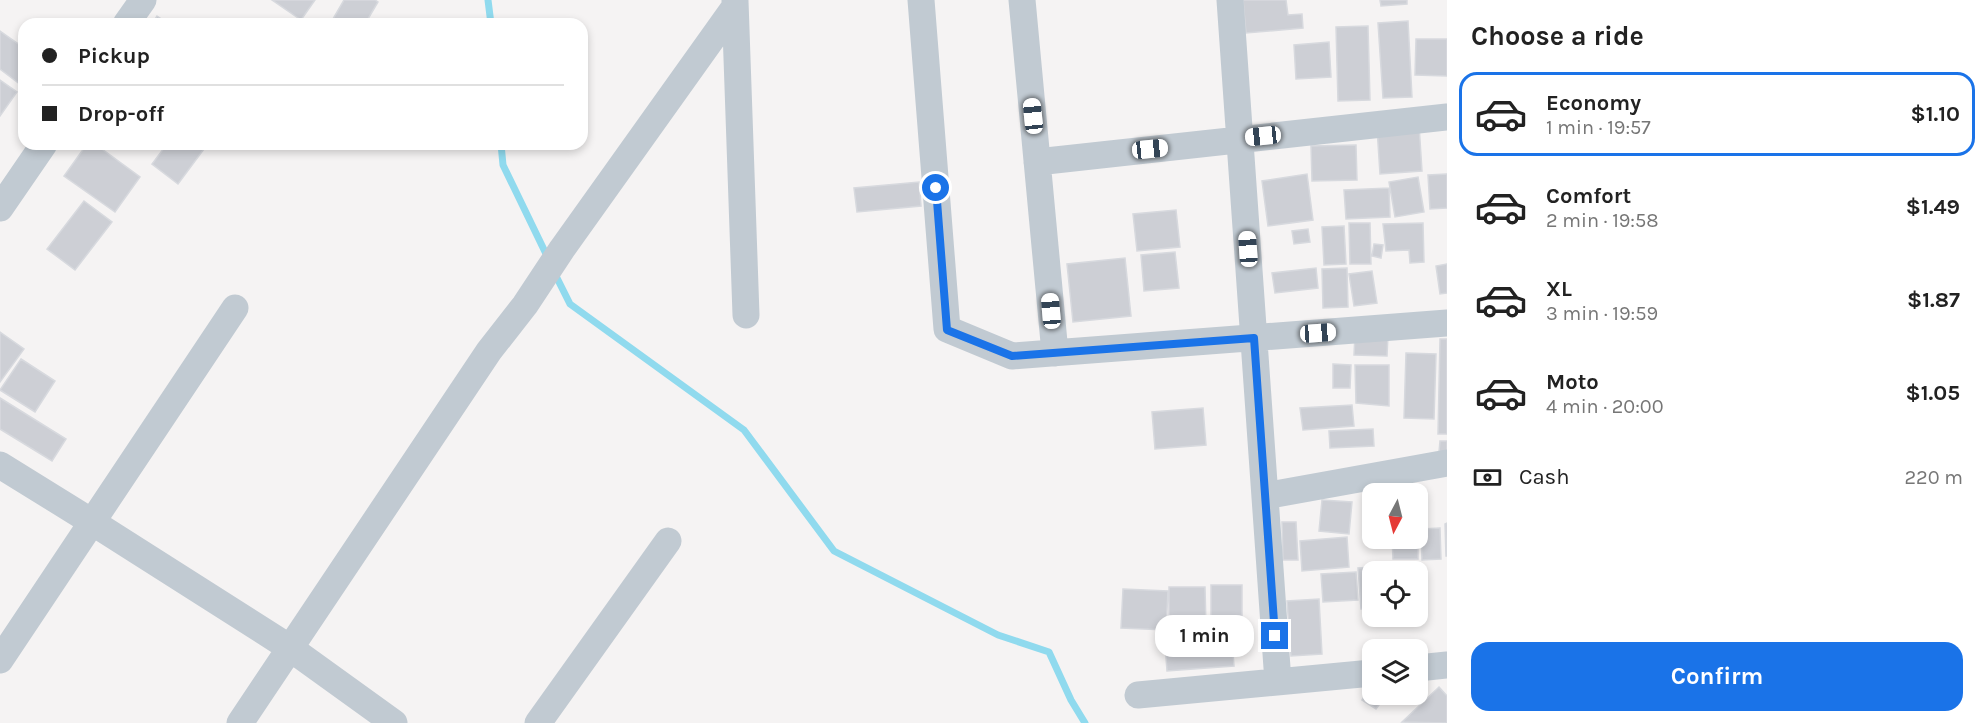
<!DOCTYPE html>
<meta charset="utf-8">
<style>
:root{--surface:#fff;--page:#f6f6f6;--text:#222;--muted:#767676;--line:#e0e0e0;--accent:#1a73e8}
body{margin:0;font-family:Karla,sans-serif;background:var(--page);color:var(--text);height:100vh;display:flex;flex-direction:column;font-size:22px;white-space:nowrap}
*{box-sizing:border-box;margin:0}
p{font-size:20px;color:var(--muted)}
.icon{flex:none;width:33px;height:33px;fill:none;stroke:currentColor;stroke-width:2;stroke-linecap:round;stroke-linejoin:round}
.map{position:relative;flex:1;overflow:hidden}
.panel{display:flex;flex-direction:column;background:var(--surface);width:540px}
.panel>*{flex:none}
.banner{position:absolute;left:18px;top:18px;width:570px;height:132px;border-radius:18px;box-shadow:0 3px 9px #0003;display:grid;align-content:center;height:132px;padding:0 24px;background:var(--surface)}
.needle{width:39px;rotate:187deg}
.controls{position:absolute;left:1362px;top:483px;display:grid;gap:12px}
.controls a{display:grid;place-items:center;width:66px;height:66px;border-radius:12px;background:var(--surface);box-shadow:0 3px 9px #0003;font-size:30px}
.end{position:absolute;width:27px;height:27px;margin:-14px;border:8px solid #1a73e8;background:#fff;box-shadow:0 0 0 3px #fff}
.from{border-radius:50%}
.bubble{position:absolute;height:42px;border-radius:18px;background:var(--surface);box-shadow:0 3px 9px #0003;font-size:20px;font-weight:700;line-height:42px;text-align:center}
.car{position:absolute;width:18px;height:36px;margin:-18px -9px;border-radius:8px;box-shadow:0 0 4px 2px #0007;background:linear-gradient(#fff 24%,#345 0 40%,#fff 0 76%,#345 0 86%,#fff 0)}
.banner b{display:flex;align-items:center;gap:21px;height:57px;font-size:22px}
.banner b+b{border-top:2px solid var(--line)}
.banner i{width:15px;height:15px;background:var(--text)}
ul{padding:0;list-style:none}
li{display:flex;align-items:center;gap:18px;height:84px;margin:0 12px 9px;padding:0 12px;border:3px solid transparent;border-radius:18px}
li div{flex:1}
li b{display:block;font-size:22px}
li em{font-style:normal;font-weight:700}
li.active{border-color:var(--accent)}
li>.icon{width:54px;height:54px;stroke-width:1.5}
h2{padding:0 24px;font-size:27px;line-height:72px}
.pay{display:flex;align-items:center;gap:15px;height:66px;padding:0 24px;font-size:22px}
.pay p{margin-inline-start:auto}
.primary-button{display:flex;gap:12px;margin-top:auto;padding:12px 24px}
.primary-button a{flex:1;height:69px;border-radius:18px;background:var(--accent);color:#fff;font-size:24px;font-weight:700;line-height:69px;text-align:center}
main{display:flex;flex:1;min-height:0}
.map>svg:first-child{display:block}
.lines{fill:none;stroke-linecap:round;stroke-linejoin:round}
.stream{stroke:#90daee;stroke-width:7}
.building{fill:#cdcfd5;stroke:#d7d9de;stroke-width:1.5}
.minor{stroke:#c1cad2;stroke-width:27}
.route{stroke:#1a73e8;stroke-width:8}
</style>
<main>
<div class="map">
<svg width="1447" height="723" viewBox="0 0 1447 723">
<rect width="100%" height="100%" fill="#f5f3f3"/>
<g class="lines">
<path class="stream" d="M488,0l3,24
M501,144l2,21 45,93
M555,274l15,30 174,126 90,121 164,84 51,17 22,48 14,23"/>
</g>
<path class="building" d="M272,0h43l-14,20z
M344,0h31l3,2 -13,22h-35z
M1243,0h43l2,15 14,-1 1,14 -57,5z
M1380,0h27v4l-26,2z
M157,16l12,8h-17z
M1408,21l4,76 -29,1 -5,-75z
M1368,26l2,74 -32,1 -2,-74z
M0,31l24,17v33l-3,4 -21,-16z
M1416,39h31v37l-32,-1z
M1329,42l2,35 -35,2 -2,-34z
M0,80l17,12 -17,24z
M1419,125l3,46 -42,3 -3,-46z
M87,144h8l45,33 -25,35 -51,-36z
M167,144l40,1 -29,39 -26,-20z
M1356,145l1,35 -45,1 -1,-35z
M1307,174l6,46 -45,6 -6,-45z
M1447,174v34l-17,1 -2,-34z
M1418,177l6,35 -29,5 -6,-35z
M919,182l2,24 -64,6 -3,-24z
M1389,188l1,29 -44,2 -2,-29z
M84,201l28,21 -37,48 -28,-21z
M1176,210l4,37 -43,4 -4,-37z
M1349,223h21l1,41h-21z
M1423,223l1,39 -14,1 -1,-13 -23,1 -3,-27z
M1344,226l2,38 -22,1 -2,-38z
M1308,229l2,13 -16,2 -2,-13z
M1374,244l9,1 -2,13 -9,-2z
M1175,252l4,36 -35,3 -3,-36z
M1125,258l6,58 -58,6 -6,-58z
M1447,264v29l-7,1 -4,-28z
M1316,268l2,20 -43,5 -3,-20z
M1347,268l1,39 -25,1 -1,-39z
M1372,271l5,32 -23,3 -5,-32z
M0,332l24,17 -24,33z
M1355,334l33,1 -1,21 -33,-1z
M1440,339h7v95h-9z
M1406,353l30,1 -2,65 -30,-1z
M21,359l34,22 -20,31 -35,-22z
M1333,364l18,1 -1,23h-17z
M1355,365h34v41l-33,-3z
M0,398l66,41 -14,22 -52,-32z
M1352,405l2,21 -51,4 -3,-22z
M1203,408l3,37 -51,4 -3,-37z
M1373,429l1,17 -44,2 -1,-17z
M1440,441h7v12l-8,-1z
M1396,485v9h-24v7h-8l-1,-15z
M1322,500l30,2 -3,32 -30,-3z
M1282,522h14l2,38h-15z
M1447,523v33h-1l-1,-32z
M1440,528l1,31 -19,1 -1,-31z
M1347,537l2,30 -47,4 -2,-30z
M1392,538h26v21h-25z
M1405,565v7h-33v36l-11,1 -3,-41z
M1356,572l2,28 -35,2 -2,-28z
M1211,585h31v39h-31z
M1169,587h36l1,40h-37z
M1123,589l45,2 -2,39 -45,-2z
M1319,599l3,55 -31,2 -4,-55z
M1232,639l2,27 -67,5 -2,-27z
M1370,687l2,2v5l13,3 -9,12 -14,-9z
M1439,687l8,9v27l-45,-1z"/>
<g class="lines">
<path class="minor" d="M921,0l26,329 65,27 435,-33
M1022,0l33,353
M1230,0l48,682
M735,1l11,314
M126,24l17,-24
M1037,162l410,-45
M0,208l44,-64
M0,465l92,57 198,126 104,75
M1265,496l182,-33
M0,660l235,-352
M1418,668l29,-3
M1138,695l234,-22
M240,723l249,-372 36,-46 37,-56 172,-241
M538,723l130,-182"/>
</g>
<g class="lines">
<path class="route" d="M936,188l11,142 65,26 242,-18 21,298"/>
</g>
</svg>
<div class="controls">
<a><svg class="needle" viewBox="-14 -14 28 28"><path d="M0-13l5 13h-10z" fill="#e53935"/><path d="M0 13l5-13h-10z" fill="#767676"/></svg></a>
<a><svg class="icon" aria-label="locate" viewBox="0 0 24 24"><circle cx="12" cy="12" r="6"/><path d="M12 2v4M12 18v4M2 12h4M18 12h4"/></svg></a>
<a><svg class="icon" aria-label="layers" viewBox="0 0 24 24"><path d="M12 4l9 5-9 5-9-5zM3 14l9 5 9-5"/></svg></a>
</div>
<i class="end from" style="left:936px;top:188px"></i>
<i class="end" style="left:1275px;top:636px"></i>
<div class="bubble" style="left:1155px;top:615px;width:99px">1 min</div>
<i class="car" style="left:1033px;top:116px;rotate:354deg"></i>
<i class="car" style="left:1263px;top:136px;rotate:264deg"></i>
<i class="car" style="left:1150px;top:149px;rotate:84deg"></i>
<i class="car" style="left:1248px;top:249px;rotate:356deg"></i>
<i class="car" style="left:1051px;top:311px;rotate:355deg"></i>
<i class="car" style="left:1318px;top:333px;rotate:86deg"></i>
<div class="banner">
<b><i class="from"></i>Pickup</b>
<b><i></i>Drop-off</b>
</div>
</div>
<section class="panel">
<h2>Choose a ride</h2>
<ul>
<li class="active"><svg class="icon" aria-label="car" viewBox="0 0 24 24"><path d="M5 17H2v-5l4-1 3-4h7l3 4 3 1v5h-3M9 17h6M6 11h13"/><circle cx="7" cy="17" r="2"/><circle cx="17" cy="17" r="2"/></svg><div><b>Economy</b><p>1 min · 19:57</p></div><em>$1.10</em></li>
<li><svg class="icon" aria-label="car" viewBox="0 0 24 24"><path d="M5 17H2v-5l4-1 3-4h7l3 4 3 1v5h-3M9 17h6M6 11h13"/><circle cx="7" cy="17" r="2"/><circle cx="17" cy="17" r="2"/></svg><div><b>Comfort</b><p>2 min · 19:58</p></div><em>$1.49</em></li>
<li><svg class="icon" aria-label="car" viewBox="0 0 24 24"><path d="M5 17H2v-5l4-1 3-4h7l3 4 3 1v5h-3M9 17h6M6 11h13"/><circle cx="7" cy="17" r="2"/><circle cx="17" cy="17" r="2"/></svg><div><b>XL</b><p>3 min · 19:59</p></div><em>$1.87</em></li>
<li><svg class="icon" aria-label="car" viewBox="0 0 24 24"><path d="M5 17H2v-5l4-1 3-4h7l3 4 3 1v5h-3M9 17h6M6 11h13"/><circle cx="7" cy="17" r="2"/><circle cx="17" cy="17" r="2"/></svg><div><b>Moto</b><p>4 min · 20:00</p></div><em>$1.05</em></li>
</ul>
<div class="pay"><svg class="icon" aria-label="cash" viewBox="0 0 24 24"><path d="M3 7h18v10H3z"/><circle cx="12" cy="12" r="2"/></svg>Cash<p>220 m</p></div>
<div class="primary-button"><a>Confirm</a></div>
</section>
</main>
